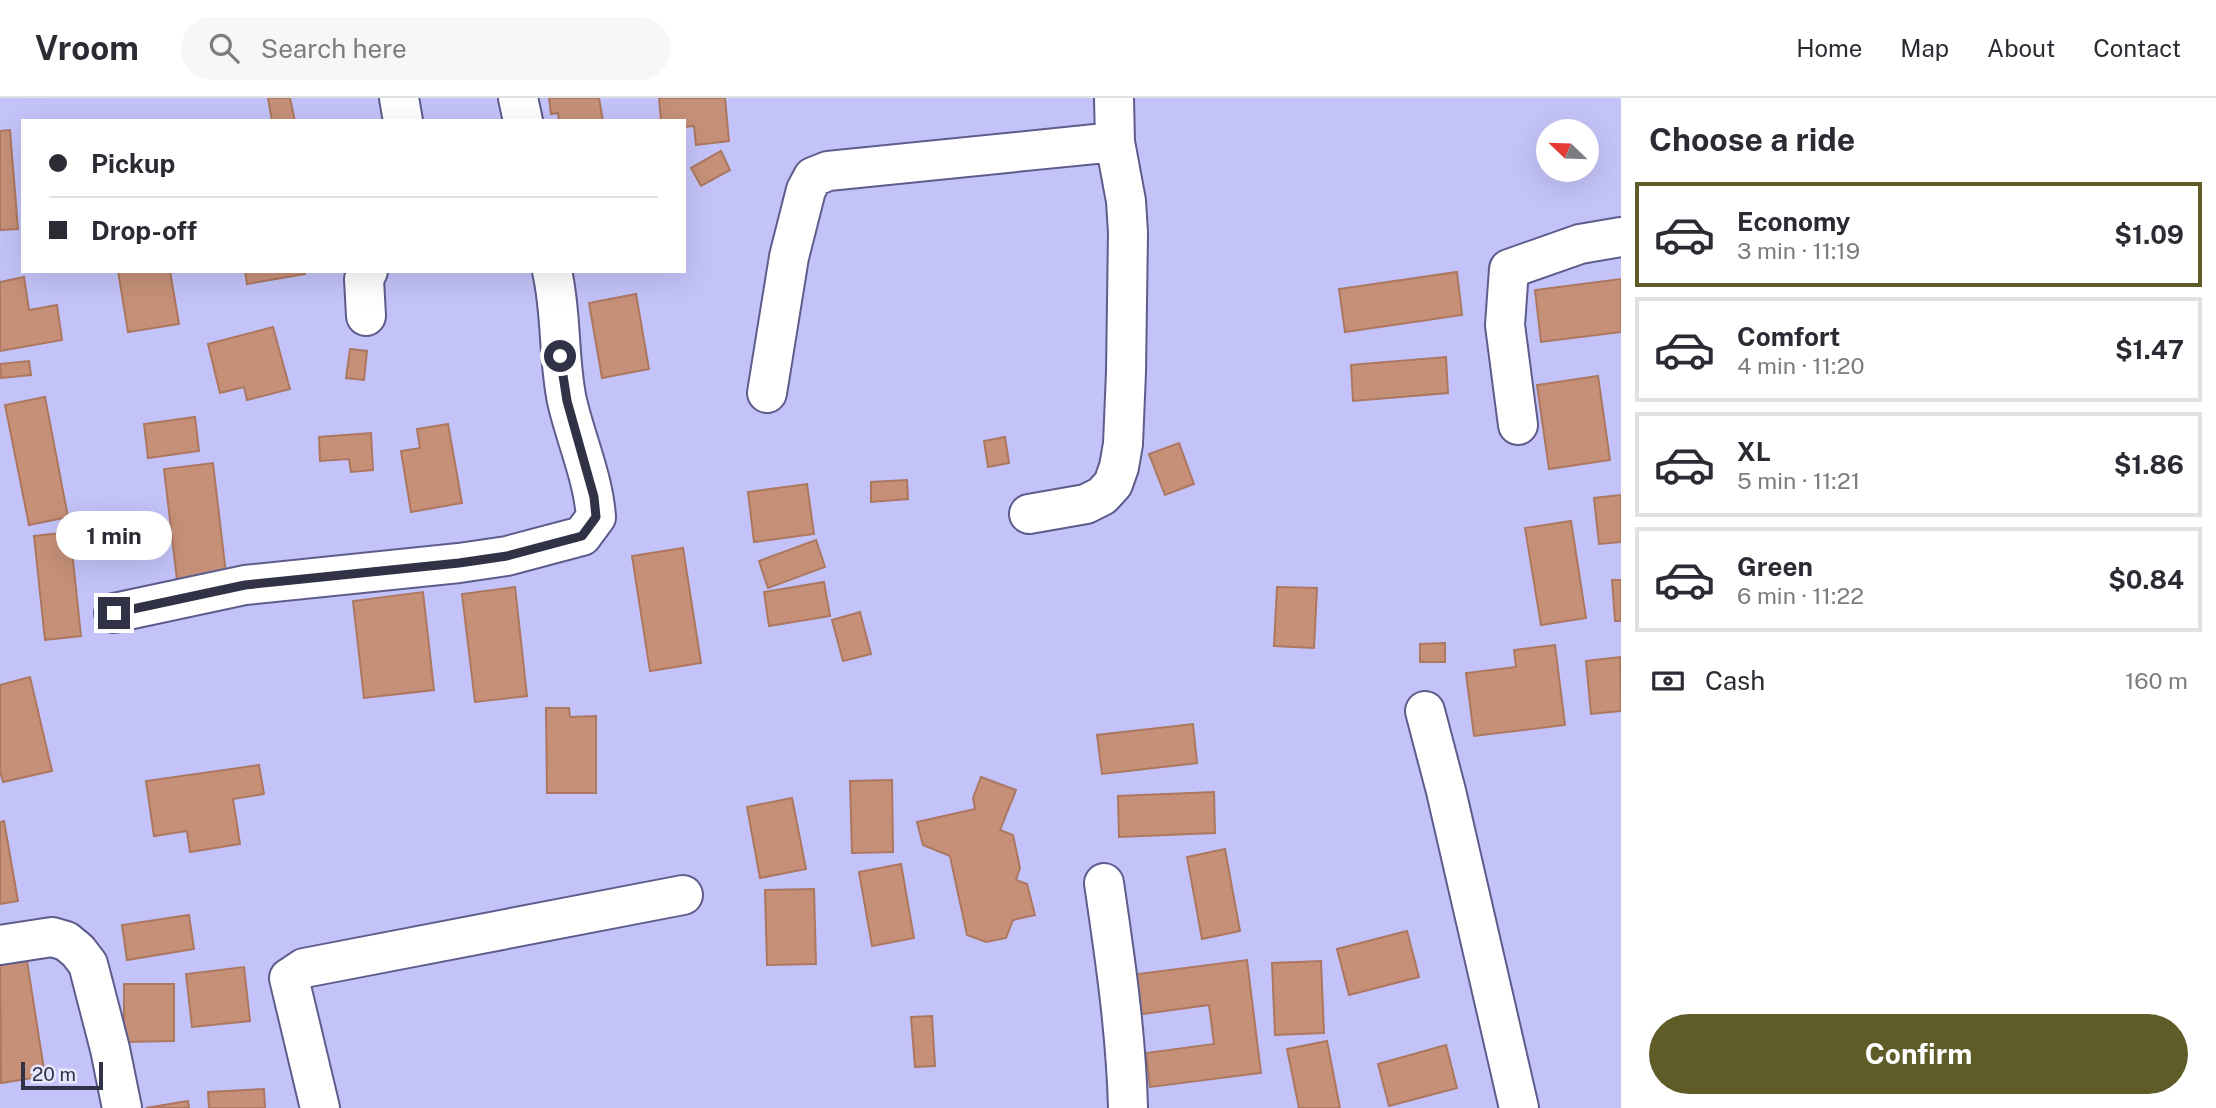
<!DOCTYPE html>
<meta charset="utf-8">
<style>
:root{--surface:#fff;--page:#f7f7f7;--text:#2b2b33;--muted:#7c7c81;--line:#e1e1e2;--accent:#605c28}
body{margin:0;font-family:"Public Sans",sans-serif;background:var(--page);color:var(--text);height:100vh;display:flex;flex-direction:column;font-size:26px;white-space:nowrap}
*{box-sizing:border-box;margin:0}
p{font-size:23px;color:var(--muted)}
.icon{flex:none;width:38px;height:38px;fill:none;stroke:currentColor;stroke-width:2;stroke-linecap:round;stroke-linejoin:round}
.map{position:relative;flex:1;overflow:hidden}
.sheet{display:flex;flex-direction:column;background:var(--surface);width:595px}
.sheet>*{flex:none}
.guide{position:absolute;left:21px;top:21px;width:665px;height:154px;border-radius:0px;box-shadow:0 7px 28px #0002;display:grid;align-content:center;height:154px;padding:0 28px;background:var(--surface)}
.needle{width:46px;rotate:293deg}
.fabs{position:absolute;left:1536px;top:21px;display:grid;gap:14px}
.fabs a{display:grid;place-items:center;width:63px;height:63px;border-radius:50%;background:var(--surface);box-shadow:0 7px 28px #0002;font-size:35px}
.scale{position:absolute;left:21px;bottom:18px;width:82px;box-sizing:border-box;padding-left:7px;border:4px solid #323247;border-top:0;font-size:19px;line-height:24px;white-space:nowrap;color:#323247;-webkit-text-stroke:5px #e7e8fe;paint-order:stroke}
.end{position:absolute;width:32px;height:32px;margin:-16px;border:9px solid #323247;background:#fff;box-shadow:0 0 0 4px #fff}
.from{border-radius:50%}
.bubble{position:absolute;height:49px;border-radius:24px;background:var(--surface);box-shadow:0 7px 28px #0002;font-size:23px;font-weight:700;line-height:49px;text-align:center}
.guide b{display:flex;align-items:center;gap:24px;height:66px;font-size:26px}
.guide b+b{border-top:2px solid var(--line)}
.guide i{width:18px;height:18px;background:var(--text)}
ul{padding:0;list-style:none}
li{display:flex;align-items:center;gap:21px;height:105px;margin:0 14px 10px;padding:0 14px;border:4px solid var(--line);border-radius:0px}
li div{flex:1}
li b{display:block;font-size:26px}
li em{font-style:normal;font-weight:700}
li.current{border-color:var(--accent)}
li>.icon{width:63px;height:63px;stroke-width:1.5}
h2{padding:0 28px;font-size:32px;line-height:84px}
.pay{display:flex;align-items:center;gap:18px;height:77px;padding:0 28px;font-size:26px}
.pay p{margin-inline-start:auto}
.action{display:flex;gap:14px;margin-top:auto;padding:14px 28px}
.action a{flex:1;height:80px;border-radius:42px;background:var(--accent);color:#fff;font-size:28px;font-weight:700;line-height:80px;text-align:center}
header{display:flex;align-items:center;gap:42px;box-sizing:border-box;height:98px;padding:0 35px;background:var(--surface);border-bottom:2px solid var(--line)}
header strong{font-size:33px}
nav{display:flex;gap:38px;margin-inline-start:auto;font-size:24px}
.search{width:490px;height:63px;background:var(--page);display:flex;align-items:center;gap:18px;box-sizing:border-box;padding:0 24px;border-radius:38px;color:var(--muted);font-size:26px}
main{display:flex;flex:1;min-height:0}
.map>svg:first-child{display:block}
.building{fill:#c69078;stroke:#ac7760;stroke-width:2}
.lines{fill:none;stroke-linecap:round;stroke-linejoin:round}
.minor-casing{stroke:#5d5c8c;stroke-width:42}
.minor{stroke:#fff;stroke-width:38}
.route{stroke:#323247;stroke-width:9}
</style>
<header>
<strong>Vroom</strong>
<div class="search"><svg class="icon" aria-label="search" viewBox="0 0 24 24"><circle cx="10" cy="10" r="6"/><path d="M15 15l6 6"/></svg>Search here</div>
<nav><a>Home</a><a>Map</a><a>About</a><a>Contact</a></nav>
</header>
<main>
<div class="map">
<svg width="1621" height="1010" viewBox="0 0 1621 1010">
<rect width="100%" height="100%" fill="#c3c3f9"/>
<path class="building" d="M268,0h22l5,23h-23z
M549,0h50l4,23h-44l-1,-8 -7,1z
M659,0h66l4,43 -33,4 -2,-19 -10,1v-6h-23z
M10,32l8,99 -18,1v-99z
M721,53l9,19 -29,16 -10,-18z
M118,173h52l9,53 -51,8z
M245,173h59l1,3 -58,10z
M1457,174l5,43 -117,17 -6,-43z
M24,179l5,33 28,-5 5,35 -62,11v-69z
M1621,181v53l-80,10 -6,-52z
M636,196l13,75 -47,9 -13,-75z
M273,229l17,62 -43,11 -3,-13 -24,6 -12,-49z
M350,251l17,2 -3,29 -18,-2z
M1446,259l2,36 -95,8 -2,-36z
M29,263l2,14 -30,3 -1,-14z
M1598,278l12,84 -61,9 -12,-84z
M45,299l23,120 -39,8 -24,-120z
M195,319l4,34 -51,7 -4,-34z
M448,326l14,79 -51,9 -10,-61 19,-3 -3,-19z
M371,335l2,37 -22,2 -2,-13 -29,2 -1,-24z
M1005,339l4,26 -21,4 -4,-26z
M1179,345l15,41 -29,11 -16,-41z
M213,365l13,111 -49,6 -13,-111z
M907,382l1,19 -37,3v-20z
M807,386l7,50 -60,8 -6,-50z
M1621,397v47l-22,2 -5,-46z
M1571,423l15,97 -45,7 -16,-97z
M70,434l11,104 -36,4 -11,-104z
M816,442l9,27 -57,21 -9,-27z
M683,450l18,115 -51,8 -18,-115z
M1612,482h9v41h-6z
M824,484l6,34 -61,10 -5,-34z
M515,489l12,109 -52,6 -13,-108z
M1277,489l40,1 -3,60 -40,-2z
M423,494l11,98 -70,8 -11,-97z
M860,514l11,42 -28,7 -11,-41z
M1445,545v19h-25v-18z
M1555,547l10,80 -91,11 -8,-63 50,-6 -2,-17z
M1620,559l1,54 -30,3 -5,-53z
M30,579l22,94 -49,11 -3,-11v-86z
M546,610h23l1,9 26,-1v77h-49z
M1193,626l4,39 -95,11 -5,-39z
M259,667l5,29 -31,5 7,45 -50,8 -3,-21 -33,5 -8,-55z
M981,679l35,13 -16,40 13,5 7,33 -4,12 11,4 8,31 -22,5 -7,18 -20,4 -19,-7 -17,-79 -27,-11 -6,-23 58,-13 -2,-11z
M892,682l1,72 -41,1 -2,-72z
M1214,694l1,41 -96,4 -1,-41z
M792,700l14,71 -46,9 -13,-71z
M4,723l14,80 -18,3v-82z
M1225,751l15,82 -38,8 -15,-82z
M901,766l13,74 -42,8 -13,-74z
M814,791l2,75 -49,1 -2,-75z
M189,817l5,34 -67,11 -5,-35z
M1407,833l12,46 -70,18 -12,-46z
M1247,862l14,113 -111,14 -4,-34 68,-9 -5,-39 -74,10 -5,-40z
M27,863l18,115 -44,7 -1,-118z
M1321,863l3,72 -49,2 -3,-72z
M244,869l6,54 -58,6 -6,-53z
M124,886h50v57l-50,1z
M932,918l3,50 -20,1 -4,-50z
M1327,943l13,67h-41l-12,-59z
M1446,947l11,43 -68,18 -11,-42z
M264,991l1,19h-56l-1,-16z
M188,1003l1,7h-43z"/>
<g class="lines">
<g class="minor-casing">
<path id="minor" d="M399,0l4,23
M518,0l5,23
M366,218l-2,-37 4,-8
M767,295l22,-136 17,-67 7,-13 15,-6 287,-29
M1518,327l-13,-100 4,-56 71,-25 41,-7
M1029,416l57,-10 16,-8 11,-12 6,-17 4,-23 3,-72 2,-139 -2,-32 -11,-59 -1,-44
M114,515l131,-28 214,-22 48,-7 75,-20 14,-19c-3,-40 -20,-77 -29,-116 -9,-43 -5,-87 -15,-130
M1425,613l21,80 73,317
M1104,785c11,75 22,149 24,225
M0,847l52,-8 14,4 12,10 10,13 22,85 12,59
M320,1010l-31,-130 15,-10 379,-73"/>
</g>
<use href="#minor" class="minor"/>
</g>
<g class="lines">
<path class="route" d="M114,515l131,-28 214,-22 48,-7 75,-20 14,-19 -2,-20 -27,-96 -7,-45"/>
</g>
</svg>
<div class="fabs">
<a><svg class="needle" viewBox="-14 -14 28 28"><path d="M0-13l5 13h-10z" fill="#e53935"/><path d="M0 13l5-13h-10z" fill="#7c7c81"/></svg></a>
</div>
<div class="scale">20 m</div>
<i class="end from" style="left:560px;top:258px"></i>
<i class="end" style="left:114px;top:515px"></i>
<div class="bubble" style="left:56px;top:413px;width:116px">1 min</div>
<div class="guide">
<b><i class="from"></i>Pickup</b>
<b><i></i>Drop-off</b>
</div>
</div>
<section class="sheet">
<h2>Choose a ride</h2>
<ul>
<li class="current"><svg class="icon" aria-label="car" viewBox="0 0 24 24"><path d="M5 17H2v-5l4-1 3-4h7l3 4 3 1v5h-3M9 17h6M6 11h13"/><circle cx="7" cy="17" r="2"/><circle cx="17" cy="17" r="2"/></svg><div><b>Economy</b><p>3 min · 11:19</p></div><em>$1.09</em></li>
<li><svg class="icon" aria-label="car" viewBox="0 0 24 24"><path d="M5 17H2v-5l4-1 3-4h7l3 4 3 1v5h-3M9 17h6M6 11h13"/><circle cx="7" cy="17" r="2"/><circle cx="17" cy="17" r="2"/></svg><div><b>Comfort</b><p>4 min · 11:20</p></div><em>$1.47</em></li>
<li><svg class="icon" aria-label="car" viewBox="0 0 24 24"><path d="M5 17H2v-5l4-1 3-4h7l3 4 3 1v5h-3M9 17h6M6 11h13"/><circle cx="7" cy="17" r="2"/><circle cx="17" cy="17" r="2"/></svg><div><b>XL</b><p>5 min · 11:21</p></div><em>$1.86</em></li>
<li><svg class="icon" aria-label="car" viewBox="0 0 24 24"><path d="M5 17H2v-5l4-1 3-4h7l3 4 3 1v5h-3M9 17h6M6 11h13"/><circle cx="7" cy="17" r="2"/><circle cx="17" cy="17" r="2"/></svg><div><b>Green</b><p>6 min · 11:22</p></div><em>$0.84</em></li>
</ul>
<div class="pay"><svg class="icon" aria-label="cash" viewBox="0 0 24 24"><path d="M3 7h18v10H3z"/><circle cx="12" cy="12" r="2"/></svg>Cash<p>160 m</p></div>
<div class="action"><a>Confirm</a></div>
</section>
</main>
